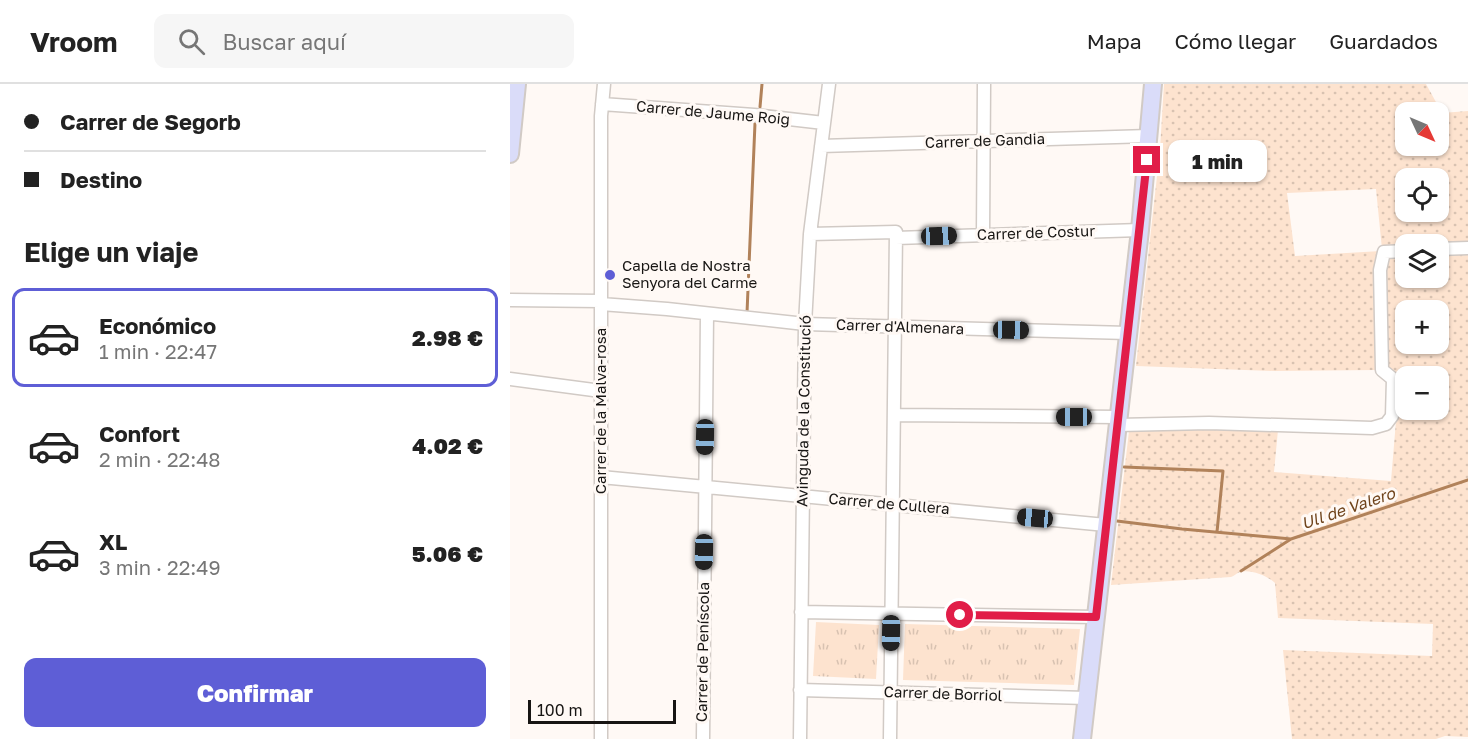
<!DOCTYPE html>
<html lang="es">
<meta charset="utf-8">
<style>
:root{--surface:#fff;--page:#f6f6f6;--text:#222;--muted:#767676;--line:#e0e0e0;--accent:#5e5ed6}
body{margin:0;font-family:"Golos Text",sans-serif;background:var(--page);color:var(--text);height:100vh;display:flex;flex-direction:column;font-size:22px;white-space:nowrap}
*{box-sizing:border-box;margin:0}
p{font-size:20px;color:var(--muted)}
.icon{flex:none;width:33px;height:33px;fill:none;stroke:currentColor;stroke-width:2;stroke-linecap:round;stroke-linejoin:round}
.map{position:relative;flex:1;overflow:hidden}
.sheet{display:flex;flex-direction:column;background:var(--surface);width:510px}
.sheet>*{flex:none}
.hud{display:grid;align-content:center;height:132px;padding:0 24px;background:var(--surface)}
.needle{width:39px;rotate:134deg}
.tools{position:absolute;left:885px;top:18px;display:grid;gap:12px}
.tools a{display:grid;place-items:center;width:54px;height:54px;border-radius:12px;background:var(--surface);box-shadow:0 2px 4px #0004;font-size:30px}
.scale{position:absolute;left:18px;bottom:15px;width:148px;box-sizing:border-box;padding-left:6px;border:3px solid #171513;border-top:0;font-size:16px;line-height:21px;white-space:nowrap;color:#171513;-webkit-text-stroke:4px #fff9f5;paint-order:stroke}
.end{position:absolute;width:27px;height:27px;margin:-14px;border:8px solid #e11d48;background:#fff;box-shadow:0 0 0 3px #fff}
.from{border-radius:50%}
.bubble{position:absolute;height:42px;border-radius:12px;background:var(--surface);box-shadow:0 2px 4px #0004;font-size:20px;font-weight:800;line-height:42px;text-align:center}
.car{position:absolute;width:18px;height:36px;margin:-18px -9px;border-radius:8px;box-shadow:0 0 4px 2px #0007;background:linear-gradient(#222 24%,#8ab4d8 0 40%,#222 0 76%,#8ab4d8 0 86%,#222 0)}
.hud b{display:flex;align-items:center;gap:21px;height:57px;font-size:22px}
.hud b+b{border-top:2px solid var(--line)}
.hud i{width:15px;height:15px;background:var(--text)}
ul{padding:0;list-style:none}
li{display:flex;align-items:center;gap:18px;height:99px;margin:0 12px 9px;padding:0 12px;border:3px solid transparent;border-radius:12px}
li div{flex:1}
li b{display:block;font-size:22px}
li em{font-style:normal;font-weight:800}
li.active{border-color:var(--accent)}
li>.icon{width:54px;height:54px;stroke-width:1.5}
h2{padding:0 24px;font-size:27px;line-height:72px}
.cta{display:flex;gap:12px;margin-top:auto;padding:12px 24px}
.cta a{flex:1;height:69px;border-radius:12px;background:var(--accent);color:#fff;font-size:24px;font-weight:800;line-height:69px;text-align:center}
header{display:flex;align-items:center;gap:36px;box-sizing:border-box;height:84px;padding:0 30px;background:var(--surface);border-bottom:2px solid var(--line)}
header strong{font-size:28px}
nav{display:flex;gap:33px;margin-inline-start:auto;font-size:21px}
.search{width:420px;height:54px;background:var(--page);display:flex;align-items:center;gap:15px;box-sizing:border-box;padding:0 21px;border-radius:12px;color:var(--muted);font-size:22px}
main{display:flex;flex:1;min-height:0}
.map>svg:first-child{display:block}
.grass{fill:url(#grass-dots);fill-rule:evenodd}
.park{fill:url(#park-tufts)}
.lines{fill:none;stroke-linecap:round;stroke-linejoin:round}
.stream{stroke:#b1825a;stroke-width:3}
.street-casing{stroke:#d1cac5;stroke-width:15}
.secondary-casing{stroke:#d1cac5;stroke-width:20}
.street{stroke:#fff;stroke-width:12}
.secondary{stroke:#dadcf9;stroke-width:16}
.route{stroke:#e11d48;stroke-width:8}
.poi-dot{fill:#5e5ed6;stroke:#fff9f5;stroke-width:2}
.labels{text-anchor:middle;stroke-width:6;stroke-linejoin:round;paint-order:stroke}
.street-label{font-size:15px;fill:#171513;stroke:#fff9f5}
.poi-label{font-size:15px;fill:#171513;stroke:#fff9f5;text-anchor:start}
.water-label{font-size:16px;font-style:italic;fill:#6f431b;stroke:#fff9f5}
</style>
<header>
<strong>Vroom</strong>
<div class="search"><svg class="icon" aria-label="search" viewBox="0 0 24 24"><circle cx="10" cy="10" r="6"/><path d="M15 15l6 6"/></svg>Buscar aquí</div>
<nav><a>Mapa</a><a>Cómo llegar</a><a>Guardados</a></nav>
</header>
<main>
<section class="sheet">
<div class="hud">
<b><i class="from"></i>Carrer de Segorb</b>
<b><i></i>Destino</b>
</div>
<h2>Elige un viaje</h2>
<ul>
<li class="active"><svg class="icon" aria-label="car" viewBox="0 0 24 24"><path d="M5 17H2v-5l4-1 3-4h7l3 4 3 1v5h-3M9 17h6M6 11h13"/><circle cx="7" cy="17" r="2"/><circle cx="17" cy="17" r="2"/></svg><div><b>Económico</b><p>1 min · 22:47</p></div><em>2.98 €</em></li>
<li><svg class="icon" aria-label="car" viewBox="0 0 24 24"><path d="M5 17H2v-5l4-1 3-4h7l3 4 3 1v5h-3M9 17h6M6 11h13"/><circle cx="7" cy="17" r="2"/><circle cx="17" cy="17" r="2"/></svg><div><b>Confort</b><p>2 min · 22:48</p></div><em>4.02 €</em></li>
<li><svg class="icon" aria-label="car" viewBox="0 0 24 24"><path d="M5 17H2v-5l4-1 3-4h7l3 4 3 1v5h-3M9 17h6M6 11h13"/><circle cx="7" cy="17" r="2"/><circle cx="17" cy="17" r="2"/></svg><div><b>XL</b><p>3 min · 22:49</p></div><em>5.06 €</em></li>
</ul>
<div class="cta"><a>Confirmar</a></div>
</section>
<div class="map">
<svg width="958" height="655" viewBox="0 0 958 655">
<defs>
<pattern id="grass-dots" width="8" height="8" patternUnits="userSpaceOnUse" patternTransform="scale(1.5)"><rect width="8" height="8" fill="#fde3cf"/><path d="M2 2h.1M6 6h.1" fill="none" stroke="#d8c2b1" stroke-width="1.8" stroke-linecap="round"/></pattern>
<pattern id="park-tufts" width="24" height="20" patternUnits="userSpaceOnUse" patternTransform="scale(1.5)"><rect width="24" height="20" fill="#fde3cf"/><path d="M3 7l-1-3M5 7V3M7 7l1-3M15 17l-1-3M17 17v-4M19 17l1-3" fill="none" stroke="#d8c2b1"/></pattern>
</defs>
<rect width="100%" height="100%" fill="#fff9f5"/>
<path class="grass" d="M654,0h262l16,29 26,-2v132l-62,1 -1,3 -23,2 -6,-60 -89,4 8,63 86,-5 -6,8 -1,6 5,78 -3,27 -102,1 -138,-5 24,-217zM896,28h32v34h-32zM896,94h32v34h-32z
M958,166v487l-23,-1 -9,3h-144l-9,-89 149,6 1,-32 -155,-6 -3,-35c-7,-7 -25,-14 -35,-11 -3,1 -6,4 -9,5l-120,8 18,-154 99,-3 50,2 -4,42 117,9 9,-108 -9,-1 -6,-11 -2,-91 7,-14 15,-3 1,25h32l1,-26zM896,226h32v34h-32zM896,292h32v34h-32z"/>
<path class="park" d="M306,538l63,3 -3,54 -63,-3z
M395,540l175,5 -6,56 -171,-5z"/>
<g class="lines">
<path class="stream" d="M250,23l2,-23
M237,229l8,-190
M614,383l99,4 -6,61
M607,437l65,8 109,10
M731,487l50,-32 177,-59"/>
<g class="street-casing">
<path id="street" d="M92,20l152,11 70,8
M311,62l328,-10
M300,150l86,-2 -6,507
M473,151l1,-151
M386,154l244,-8
M928,165l30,-1
M0,216l91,1
M91,220l66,5 138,15 323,9
M0,295l91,12
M384,331l224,2
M608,341l91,-2 163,5 14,-4 6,-8 1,-37 -11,-9 -2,-100 4,-18 22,-1
M91,393l505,48
M291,528l295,5
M290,606l286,8
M91,655v-623l3,-32
M193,655l4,-425
M290,655l5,-415 5,-90 19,-150"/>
</g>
<g class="secondary-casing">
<path id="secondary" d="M0,70l7,-70
M572,655l58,-509 13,-146"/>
</g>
<use href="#street" class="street"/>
<use href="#secondary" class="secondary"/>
</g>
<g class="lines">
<path class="route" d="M450,531l136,2 51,-457"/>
</g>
<circle class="poi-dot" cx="100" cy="191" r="6"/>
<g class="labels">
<g class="street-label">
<text transform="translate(203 29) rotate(5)" y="5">Carrer de Jaume Roig</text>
<text transform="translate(475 57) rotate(-2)" y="5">Carrer de Gandia</text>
<text transform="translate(526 149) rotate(-2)" y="5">Carrer de Costur</text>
<text transform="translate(390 243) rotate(2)" y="5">Carrer d'Almenara</text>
<text transform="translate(91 327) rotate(-90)" y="5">Carrer de la Malva-rosa</text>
<text transform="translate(294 327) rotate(-89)" y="5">Avinguda de la Constitució</text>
<text transform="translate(379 420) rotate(5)" y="5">Carrer de Cullera</text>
<text transform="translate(193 568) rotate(-89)" y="5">Carrer de Peníscola</text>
<text transform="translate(433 610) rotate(2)" y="5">Carrer de Borriol</text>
</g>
<g class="poi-label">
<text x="112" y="187">Capella de Nostra<tspan x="112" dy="17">Senyora del Carme</tspan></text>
</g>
<g class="water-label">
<text transform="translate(838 424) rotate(-19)" y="6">Ull de Valero</text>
</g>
</g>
</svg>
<div class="tools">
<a><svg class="needle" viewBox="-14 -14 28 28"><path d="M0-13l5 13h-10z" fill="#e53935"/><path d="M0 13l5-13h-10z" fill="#767676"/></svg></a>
<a><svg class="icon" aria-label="locate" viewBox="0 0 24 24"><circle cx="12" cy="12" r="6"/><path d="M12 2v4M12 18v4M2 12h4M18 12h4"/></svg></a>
<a><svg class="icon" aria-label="layers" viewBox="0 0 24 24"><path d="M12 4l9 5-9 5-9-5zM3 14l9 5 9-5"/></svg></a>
<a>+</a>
<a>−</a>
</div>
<div class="scale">100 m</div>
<i class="end from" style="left:450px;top:531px"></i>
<i class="end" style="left:637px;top:76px"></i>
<div class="bubble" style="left:658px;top:56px;width:99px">1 min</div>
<i class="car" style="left:429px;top:152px;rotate:88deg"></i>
<i class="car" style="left:501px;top:246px;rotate:91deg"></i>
<i class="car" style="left:564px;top:333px;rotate:270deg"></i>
<i class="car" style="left:195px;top:353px;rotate:181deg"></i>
<i class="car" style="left:525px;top:434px;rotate:275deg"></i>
<i class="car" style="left:194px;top:468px;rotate:181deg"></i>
<i class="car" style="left:381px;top:549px;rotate:181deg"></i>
</div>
</main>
